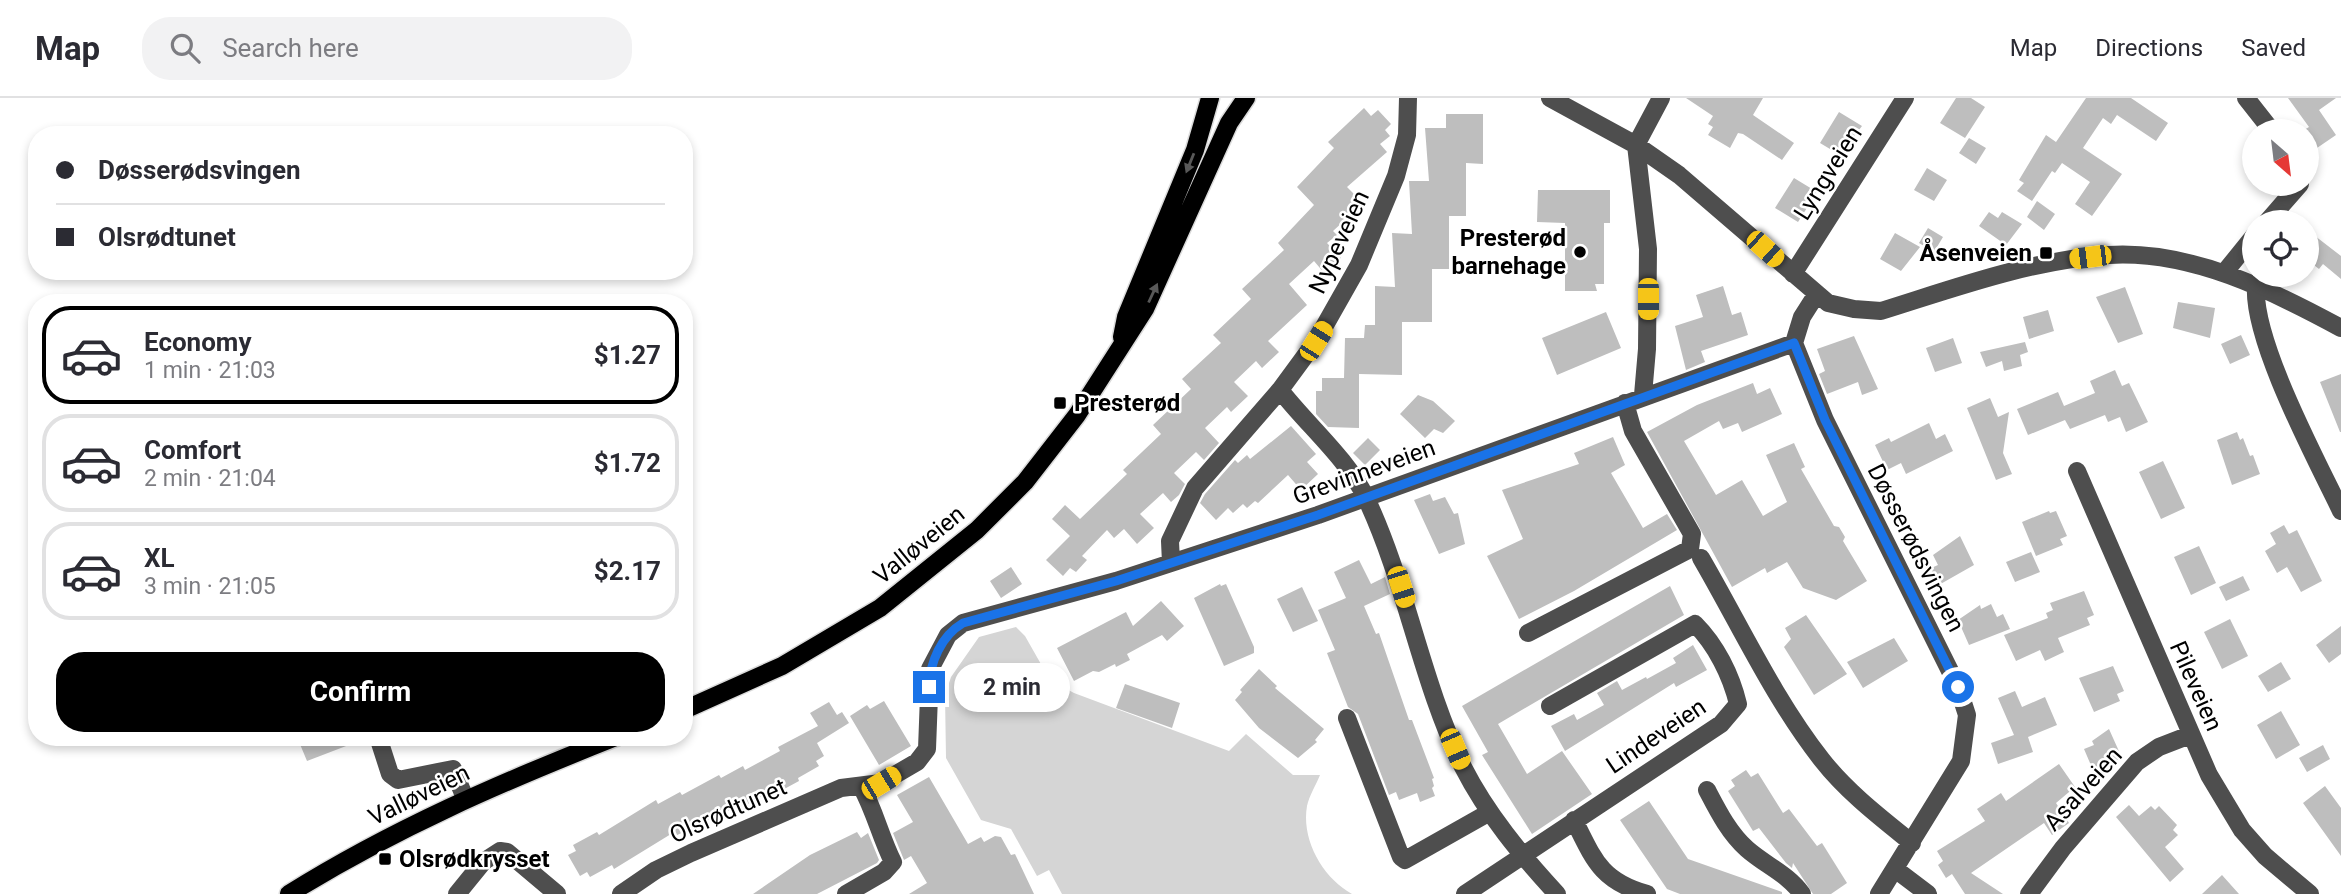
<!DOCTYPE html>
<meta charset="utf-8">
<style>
:root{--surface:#fff;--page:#f2f2f3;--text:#2b2b33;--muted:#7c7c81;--line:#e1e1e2;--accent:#000}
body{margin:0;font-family:Roboto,sans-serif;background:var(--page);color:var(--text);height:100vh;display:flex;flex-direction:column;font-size:26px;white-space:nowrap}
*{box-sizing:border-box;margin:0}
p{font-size:23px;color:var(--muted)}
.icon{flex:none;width:38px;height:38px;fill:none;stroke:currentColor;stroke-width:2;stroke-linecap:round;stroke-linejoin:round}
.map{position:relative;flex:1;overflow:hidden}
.panel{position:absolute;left:28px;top:196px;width:665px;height:452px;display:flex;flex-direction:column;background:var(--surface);border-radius:28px;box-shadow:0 4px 10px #0003}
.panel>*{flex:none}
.hud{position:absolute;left:28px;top:28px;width:665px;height:154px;border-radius:28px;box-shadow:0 4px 10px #0003;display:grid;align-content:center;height:154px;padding:0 28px;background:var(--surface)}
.needle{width:46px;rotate:152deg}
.tools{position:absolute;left:2242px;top:21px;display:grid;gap:14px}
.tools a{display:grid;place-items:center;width:77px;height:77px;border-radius:50%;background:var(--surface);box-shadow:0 4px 10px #0003;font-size:35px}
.end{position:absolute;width:32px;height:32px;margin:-16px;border:9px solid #1a73e8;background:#fff;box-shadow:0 0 0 4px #fff}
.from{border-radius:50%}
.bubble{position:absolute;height:49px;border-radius:24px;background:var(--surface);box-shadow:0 4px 10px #0003;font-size:23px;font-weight:700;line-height:49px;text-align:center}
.car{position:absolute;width:21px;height:42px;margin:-21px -10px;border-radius:9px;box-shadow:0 0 5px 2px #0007;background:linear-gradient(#f5c518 24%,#345 0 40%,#f5c518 0 76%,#345 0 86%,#f5c518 0)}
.hud b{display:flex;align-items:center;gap:24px;height:66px;font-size:26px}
.hud b+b{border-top:2px solid var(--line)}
.hud i{width:18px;height:18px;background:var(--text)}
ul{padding:12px 0 0;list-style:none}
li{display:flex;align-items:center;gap:21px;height:98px;margin:0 14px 10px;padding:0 14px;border:4px solid var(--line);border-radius:28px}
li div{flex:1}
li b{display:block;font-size:26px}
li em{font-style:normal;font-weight:700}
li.selected{border-color:var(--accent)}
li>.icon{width:63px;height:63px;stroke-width:1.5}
.action{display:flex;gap:14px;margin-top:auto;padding:14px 28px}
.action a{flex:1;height:80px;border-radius:28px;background:var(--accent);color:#fff;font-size:28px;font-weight:700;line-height:80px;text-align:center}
header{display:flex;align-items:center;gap:42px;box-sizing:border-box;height:98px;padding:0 35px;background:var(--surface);border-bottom:2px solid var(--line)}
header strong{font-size:33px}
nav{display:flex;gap:38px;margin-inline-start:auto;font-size:24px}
.search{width:490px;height:63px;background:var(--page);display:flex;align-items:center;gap:18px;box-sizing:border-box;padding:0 24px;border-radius:28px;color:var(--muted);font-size:26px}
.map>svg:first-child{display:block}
.green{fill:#d5d5d5}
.building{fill:#bebebe}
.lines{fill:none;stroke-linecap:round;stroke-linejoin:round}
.major-casing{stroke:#dbdbdb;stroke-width:21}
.minor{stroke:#4e4e4e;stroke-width:18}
.major{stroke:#000;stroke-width:18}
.oneway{fill:#595959}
.route{stroke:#1a73e8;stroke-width:9}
.poi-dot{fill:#000;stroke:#fff;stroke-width:2.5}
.labels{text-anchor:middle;stroke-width:5;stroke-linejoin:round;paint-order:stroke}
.street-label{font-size:24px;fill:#000;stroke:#fff}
.poi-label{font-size:24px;font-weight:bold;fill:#000;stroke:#fff;text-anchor:end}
</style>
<header>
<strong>Map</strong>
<div class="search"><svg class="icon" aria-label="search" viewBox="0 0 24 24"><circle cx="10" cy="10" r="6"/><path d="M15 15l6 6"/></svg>Search here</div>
<nav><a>Map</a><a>Directions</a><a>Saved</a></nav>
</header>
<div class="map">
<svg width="2341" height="796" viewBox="0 0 2341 796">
<rect width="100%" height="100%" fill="#fff"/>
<path class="green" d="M1016,529l9,9 25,44 24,13 155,58 17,-17 47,41h27c-4,10 -11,21 -13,31 -6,34 16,72 45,88h-290l-13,-24 -12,6 -26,-47 -30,-9 -35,-62 -1,-63 6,-18 28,-40z"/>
<path class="building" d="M1686,0h77l-10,17 41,28 -12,17 -39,-26 -5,-1 -8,15 -22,-13 5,-8 -5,-3 5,-8z
M1956,0h15l14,9 -20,31 -25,-15z
M2086,0h45l37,25 -12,18 -39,-26 -6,9 -8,-6 -20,30 39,26 -30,42 -17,-12 15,-22 -28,-19 -7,10 -3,-2 -20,30 -15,-10 7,-8 -5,-3 27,-45 10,7z
M2288,0h48l-17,12 17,25 -19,13 -13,-18 5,-3z
M1364,10l7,8 7,-6 13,14 -6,6 5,6 -10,8 7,8 -40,35 14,14 -9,8 3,2 -22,20 4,4 -10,8 14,15 -16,16 -11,-13 -25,23 18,21 -39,36 11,11 -17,16 -6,-7 -22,21 14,14 -17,16 -4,-5 -22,21 14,15 -15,17 -8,-8 -22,21 11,11 -6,11 -8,7 -8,-9 -23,21 14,14 -17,16 -13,-15 -10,9 -7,-8 -25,26 5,4 -11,12 -6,-4 -7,8 -17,-16 24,-24 -18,-17 13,-14 15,14 47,-45 -4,-4 38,-36 -8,-9 38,-36 -9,-10 39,-36 -8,-8 38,-36 -9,-10 42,-39 -6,-7 36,-38 -17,-18 37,-39 -6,-6z
M1839,14l23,14 -22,29 -20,-12z
M1446,16h37v50l-17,-1v53h-17v53h-17v53h-30v53l-43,-1v54l-31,-1 -12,-13v-23h6v-13h22l1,-40h19l1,-13h10v-39l20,1 -3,-54 20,1 -3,-53h20l-4,-53h21z
M1969,40l17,10 -10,16 -17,-11z
M1927,70l20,12 -13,21 -20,-11z
M1794,80l23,14 -19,30 -23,-14z
M1538,92h72v33h-6v61h-9l2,7h-32v-68l-28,-1z
M2037,103l18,13 -11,16 -17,-13z
M1989,114l9,6 4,-6 20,12 -16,21 -27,-19z
M1928,130l15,9 -9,15 -15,-9z
M2306,131l35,27v23l-18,-15 -4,5 -13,-10z
M1895,135l25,14 -19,24 -21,-12z
M1723,188l9,29 9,-3 7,23 -47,16 4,11 -19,8 -11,-44 28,-9 -7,-22z
M2125,189l18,47 -25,9 -22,-46z
M2178,204l37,6 -5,30 -37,-10z
M2048,212l6,21 -25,8 -6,-22z
M1606,214l15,36 -64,27 -15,-37z
M2241,237l9,20 -20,9 -9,-20z
M1854,238l24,53 -16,6 -4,-13 -31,12 -8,-20 6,-3 -8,-22z
M1953,240l9,25 -27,9 -9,-24z
M2025,244l3,10 -8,3 2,11 -18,5 -2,-10 -16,6 -6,-15z
M2115,272l7,16 7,-3 19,39 -22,10 -6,-15 -12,5 -3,-7 -35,14 -5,-9 -37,15 -11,-26 41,-17 6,14 31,-13 -5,-12z
M2341,276v58h-1l-20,-50z
M1753,285l4,11 13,-6 12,26 -40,18 -4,-9 -15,6 -4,-8 -35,20 32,54 26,-15 21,36 24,-14 -21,-47 28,-12 11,24 -4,2 33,57 5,1 6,10 -2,4 24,40 -31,19 -33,-12 -16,-26 -20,11 -2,-5 -33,19 -85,-155 50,-27z
M1418,297l15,6 22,20 -12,12 -9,-4 -9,9 -25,-24z
M1990,300l8,19 11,-5 -6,41 9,21 -16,6 -29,-72z
M1929,325l7,16 9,-5 8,17 -47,23 -5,-11 -14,7 -12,-25 14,-7 2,4z
M1291,328l25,28 -9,8 11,12 -17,16 -13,-15 -30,28 -3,-2 -8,7 -4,-4 -10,9 -5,-5 -12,12 -16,-17 5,-9 30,-34 3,3 9,-8 3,4z
M2237,334l3,8 3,-2 7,18 3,-1 7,19 -28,11 -15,-45z
M1613,339l12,28 -14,8 32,55 24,-14 10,16 -103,61 -55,28 -32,-63 36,-17 -21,-49 77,-26 -5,-11z
M1368,340l12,12 -15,15 -12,-12z
M2163,363l22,47 -24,11 -22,-47z
M1430,396l3,7 12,-4 9,17 4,-1 7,31 -26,10 -25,-54z
M2049,413l1,2 6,-2 11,25 -7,3 3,6 -27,11 -14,-34z
M2284,427l5,9 8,-4 25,51 -21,11 -14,-25 -10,6 -12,-22 11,-7 -6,-11z
M1960,438l14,29 -37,21 -8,-17 9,-4 -5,-10z
M2199,448l17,37 -25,12 -17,-38z
M2031,454l9,20 -25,10 -9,-20z
M1359,462l12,24 14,-7 5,17 -26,12 12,28 3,-1 30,87h3l22,58 -2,1 2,7 -2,2 3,8 -15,6 -3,-9 -18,7 -3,-8 -7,3 -31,-81 -10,-7 -21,-54 8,-3 -17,-40 28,-12 -12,-26z
M1011,469l11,17 -21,14 -11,-17z
M2243,478l7,14 -24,11 -7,-14z
M1220,486l1,2 5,-2 28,63v6l-30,13 -30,-68z
M1670,488l14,29 -186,109 29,50 35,-23 30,43 -60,40 -50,-79 6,-3 -26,-46z
M1302,489l16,34 -25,11 -16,-33z
M2084,493l10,24 -7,3 3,7 -32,13 6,14 -19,9 -5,-11 -24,11 -12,-26 44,-17 -2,-5 7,-3 -3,-7z
M1161,503l23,25 -17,15 -5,-6 -35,19 3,6 -14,7 -1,-3 -16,8 -6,-1 -19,10 -17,-33 69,-36 7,14z
M1991,506l6,13 6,-3 7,15 -41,16 -11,-25 22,-15 1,4z
M1806,517l41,59 -33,21 -30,-48 7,-8 -6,-11z
M2230,521l18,37 -26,13 -18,-37z
M2341,528v28l-12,9 -13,-18z
M1894,540l14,23 -45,27 -16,-26z
M1693,547l14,25 -31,17 -2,-4 -109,68 -14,-25 23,-12 3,6 27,-15 -7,-12 20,-12 5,9 24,-13 1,2 29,-16 -3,-5z
M2281,564l10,17 -23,13 -10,-16z
M2113,568l11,25 -7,3 3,7 -26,11 -15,-34z
M1259,571l18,17 -2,2 49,41 -9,11 2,2 -19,16 -39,-30 -24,-28 7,-8 -2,-2z
M1125,586l55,19 -8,25 -56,-20z
M2015,593l7,16 23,-10 12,28 -29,12 5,15 -35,12 -7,-21 23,-8 -16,-37z
M884,603l27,45 -32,19 -29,-49 17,-11 3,4z
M829,604l8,13 5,-3 7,11 -32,20 7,13 -8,5 3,5 -21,12 1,3 -24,13 -2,-4 -37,21 -2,-3 -61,29 -2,-3 -57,35 -2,-4 -22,12 -3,-5 -7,4 -12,-21 8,-4 -3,-6 24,-13 2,3 57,-35 2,4 22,-12 2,3 37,-20 2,3 22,-12 2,4 35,-19 -2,-4 40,-21 -8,-13z
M2281,613l19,34 -24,14 -19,-34z
M2109,631l13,29 -29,12 -9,-21 10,-4 -2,-4z
M297,639h69l1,1 -60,23z
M2323,647l7,14 -23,13 -8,-14z
M2059,666l16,23 -19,16 13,20 -17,12 -8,-12 -73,50 32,21h-38l-13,-20 -6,4 -8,-13 5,-4 -6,-10 48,-30 -8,-12 24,-16 5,8z
M1746,672l5,7 7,-4 25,40 6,-4 28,37 5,-3 25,40 -16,11h-18l-20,-31 -1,5 -6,-5 -27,-35 -6,3 -25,-40 7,-5 -4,-6z
M929,679l39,67 13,-7 3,5 11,-6 6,1 10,18 4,-1 19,40h-125l18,-11 -16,-27 -7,4 -11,-27 20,-11 -16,-27z
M2325,688l16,22v48l-38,-53z
M1649,703l39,58 94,33v2h-102l-13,-5 -47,-69z
M2129,707l10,11 12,-10 4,4 4,-4 18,19 -4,5 5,5 -13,12 19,22 -14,13 -54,-65z
M857,734l4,6 7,-5 11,27 -2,3 -60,31h-64l57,-39z
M2222,777l17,19h-37z"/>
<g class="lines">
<g class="major-casing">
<path id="major" d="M1122,239l4,-20 69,-167 15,-52
M684,612l98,-44 98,-58 97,-78 48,-48 52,-67 68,-106 84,-186 17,-25
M289,796c104,-65 213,-112 327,-157"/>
</g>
<path class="minor" d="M1550,0l86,47 43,30 149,128 26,6 27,2c74,-23 150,-51 228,-56 82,-5 162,35 232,73
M2246,0l26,33
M2267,124l33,-38
M2224,175l30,-37
M1793,176l112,-176
M2256,188c-4,54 60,173 85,225
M1816,197l-14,22 -8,26 31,77 133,267 9,28 -6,46 -82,133
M1280,292c27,35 67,68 86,108 41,87 55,184 97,269 24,47 58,88 94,127
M1643,297l4,-46 1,-100 -12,-104 25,-47
M2077,373l132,304 33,55 23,26 45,38
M1701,460c39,67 73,141 121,202 25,32 59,58 90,83
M1171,465l-1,-22 25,-53 85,-98 36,-49 43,-76 37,-89 11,-41 1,-37
M1528,535l162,-84 2,-15 -59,-103 -8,-28
M1347,620l54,139 4,3 85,-48
M380,645l10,31 8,6 55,-11 12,29
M1707,692c11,21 22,43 40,59 18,16 41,25 55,45
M1574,722c20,40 27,61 73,74
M1895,771l33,25
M457,796l26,-32 17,-11 7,1 50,42
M621,796l35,-24 35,-17 150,-65 40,-5 36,-21 10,-13 3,-80 18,-34 15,-12 153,-42 202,-66 476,-172
M846,796l38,-22 9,-10c-13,-26 -18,-51 -32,-76
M1465,796l256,-170 17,-20c-7,-29 -22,-59 -43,-80l-145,82
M2029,796l34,-46 74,-86 22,-15 31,-12"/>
<use href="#major" class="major"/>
</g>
<defs><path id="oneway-solid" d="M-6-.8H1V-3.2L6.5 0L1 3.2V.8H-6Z" transform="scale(1.75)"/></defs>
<g class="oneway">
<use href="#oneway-solid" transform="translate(1190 65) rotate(112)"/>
<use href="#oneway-solid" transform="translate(1153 195) rotate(-65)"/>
</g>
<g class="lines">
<path class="route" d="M929,589c1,-25 12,-51 34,-64l153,-42 202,-66 476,-172 31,77 133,267"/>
</g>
<g class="poi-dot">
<circle cx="1580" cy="154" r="7"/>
<rect x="2039" y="148" width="14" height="14" rx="3.5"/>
<rect x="1053" y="298" width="14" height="14" rx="3.5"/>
<rect x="378" y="754" width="14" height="14" rx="3.5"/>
</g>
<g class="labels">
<g class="street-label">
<text transform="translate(1828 75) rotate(-58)" y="8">Lyngveien</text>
<text transform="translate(1339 144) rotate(-65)" y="8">Nypeveien</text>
<text transform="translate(1364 374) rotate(-20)" y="8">Grevinneveien</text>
<text transform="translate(919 447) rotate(-39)" y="8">Valløveien</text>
<text transform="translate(1916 450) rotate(63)" y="8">Døsserødsvingen</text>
<text transform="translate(2196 588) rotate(66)" y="8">Pileveien</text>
<text transform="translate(1656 638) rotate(-34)" y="8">Lindeveien</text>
<text transform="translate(2083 691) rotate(-48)" y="8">Asalveien</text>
<text transform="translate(419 697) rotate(-26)" y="8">Valløveien</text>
<text transform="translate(728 713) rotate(-24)" y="8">Olsrødtunet</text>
</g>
<g class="poi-label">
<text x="1566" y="148">Presterød<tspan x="1566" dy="28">barnehage</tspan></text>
<text x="2032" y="163">Åsenveien</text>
<text x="1074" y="313" text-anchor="start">Presterød</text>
<text x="399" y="769" text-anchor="start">Olsrødkrysset</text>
</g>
</g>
</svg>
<div class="tools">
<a><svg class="needle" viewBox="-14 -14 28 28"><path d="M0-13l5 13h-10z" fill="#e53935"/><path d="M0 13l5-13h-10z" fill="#7c7c81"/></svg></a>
<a><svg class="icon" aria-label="locate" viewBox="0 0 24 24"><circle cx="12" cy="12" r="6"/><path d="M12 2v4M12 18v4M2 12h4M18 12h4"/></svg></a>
</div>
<i class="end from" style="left:1958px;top:589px"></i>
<i class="end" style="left:929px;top:589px"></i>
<div class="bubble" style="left:954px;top:565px;width:116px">2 min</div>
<i class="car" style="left:1765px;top:151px;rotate:132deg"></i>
<i class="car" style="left:2090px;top:159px;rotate:263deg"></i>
<i class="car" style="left:1648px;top:201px;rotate:180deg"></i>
<i class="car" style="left:1316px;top:243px;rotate:32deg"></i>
<i class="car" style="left:1401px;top:489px;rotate:162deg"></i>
<i class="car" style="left:1455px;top:651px;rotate:157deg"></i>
<i class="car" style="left:881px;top:685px;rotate:59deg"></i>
<div class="hud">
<b><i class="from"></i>Døsserødsvingen</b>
<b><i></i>Olsrødtunet</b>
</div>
<section class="panel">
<ul>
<li class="selected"><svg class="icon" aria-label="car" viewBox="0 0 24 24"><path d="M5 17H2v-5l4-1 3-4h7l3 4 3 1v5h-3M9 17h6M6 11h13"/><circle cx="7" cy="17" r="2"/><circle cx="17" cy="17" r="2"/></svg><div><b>Economy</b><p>1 min · 21:03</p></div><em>$1.27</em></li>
<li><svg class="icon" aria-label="car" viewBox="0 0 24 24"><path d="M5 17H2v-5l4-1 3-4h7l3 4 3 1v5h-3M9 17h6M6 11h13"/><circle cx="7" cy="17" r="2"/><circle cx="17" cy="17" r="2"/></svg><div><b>Comfort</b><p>2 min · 21:04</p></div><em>$1.72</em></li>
<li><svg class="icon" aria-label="car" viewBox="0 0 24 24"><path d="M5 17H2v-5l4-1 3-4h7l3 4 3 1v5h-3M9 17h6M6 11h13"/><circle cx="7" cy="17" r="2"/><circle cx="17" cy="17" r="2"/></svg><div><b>XL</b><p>3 min · 21:05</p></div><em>$2.17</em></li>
</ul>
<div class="action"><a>Confirm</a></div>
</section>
</div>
